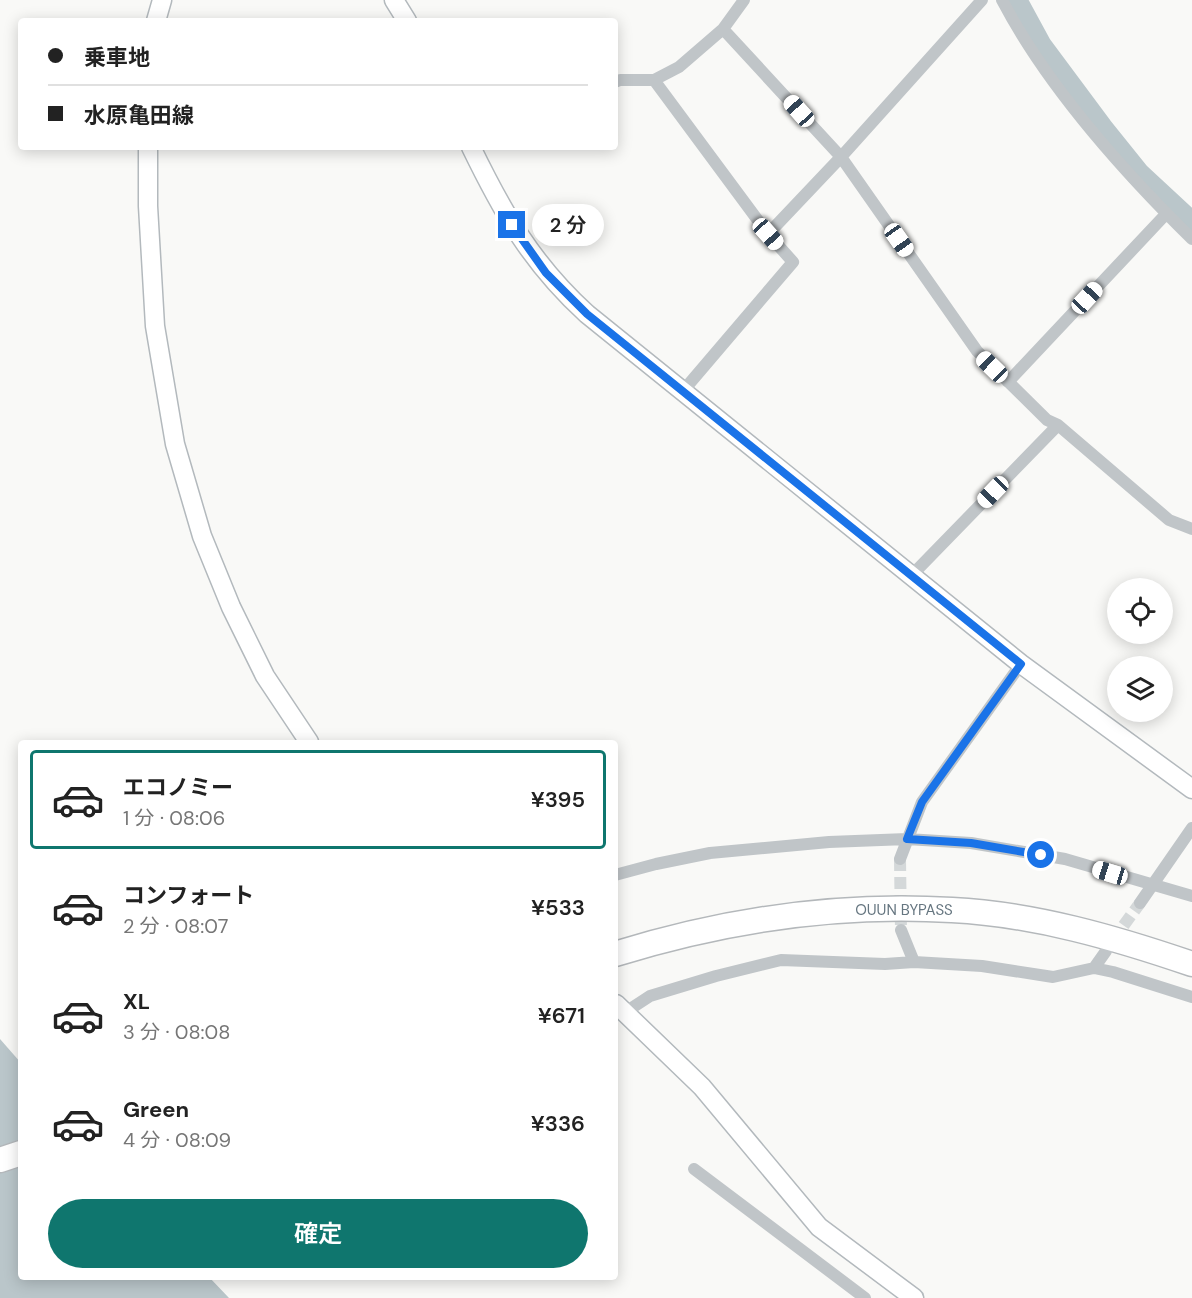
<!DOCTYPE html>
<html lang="ja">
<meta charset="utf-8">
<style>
:root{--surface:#fff;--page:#f2f2f2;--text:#222;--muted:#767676;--line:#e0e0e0;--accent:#0f766e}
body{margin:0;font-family:"DM Sans","Noto Sans JP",sans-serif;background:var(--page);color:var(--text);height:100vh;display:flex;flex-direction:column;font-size:22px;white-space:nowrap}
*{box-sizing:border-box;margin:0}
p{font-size:20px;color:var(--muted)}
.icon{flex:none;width:33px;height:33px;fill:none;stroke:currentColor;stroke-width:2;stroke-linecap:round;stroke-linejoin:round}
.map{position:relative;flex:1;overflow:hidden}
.sheet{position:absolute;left:18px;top:740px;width:600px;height:540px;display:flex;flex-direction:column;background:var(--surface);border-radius:6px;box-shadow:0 3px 15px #0003}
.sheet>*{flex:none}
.hud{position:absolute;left:18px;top:18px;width:600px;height:132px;border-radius:6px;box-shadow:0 3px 15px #0003;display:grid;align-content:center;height:132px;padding:0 30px;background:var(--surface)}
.controls{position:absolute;left:1107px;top:578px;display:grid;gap:12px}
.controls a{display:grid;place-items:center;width:66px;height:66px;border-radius:50%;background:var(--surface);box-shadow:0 3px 15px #0003;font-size:30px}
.end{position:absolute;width:27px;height:27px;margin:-14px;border:8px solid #1a73e8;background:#fff;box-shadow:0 0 0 3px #fff}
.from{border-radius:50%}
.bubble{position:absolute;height:42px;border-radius:21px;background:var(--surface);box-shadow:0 3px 15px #0003;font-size:20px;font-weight:600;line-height:42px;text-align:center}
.car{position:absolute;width:18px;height:36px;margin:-18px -9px;border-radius:8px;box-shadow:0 0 4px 2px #0007;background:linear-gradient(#fff 24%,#345 0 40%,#fff 0 76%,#345 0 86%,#fff 0)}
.hud b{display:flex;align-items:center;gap:21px;height:57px;font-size:22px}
.hud b+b{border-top:2px solid var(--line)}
.hud i{width:15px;height:15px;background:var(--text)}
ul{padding:10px 0 0;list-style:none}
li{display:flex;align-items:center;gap:18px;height:99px;margin:0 12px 9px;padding:0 18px;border:3px solid transparent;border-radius:6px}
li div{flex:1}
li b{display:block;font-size:22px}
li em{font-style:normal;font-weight:600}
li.selected{border-color:var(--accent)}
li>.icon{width:54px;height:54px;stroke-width:1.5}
.primary-button{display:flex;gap:12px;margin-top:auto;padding:12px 30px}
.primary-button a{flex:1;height:69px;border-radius:36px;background:var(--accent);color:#fff;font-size:24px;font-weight:600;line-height:69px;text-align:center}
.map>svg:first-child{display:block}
.water{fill:#bac6ca}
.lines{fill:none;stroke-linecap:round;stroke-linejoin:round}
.river{stroke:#bac6ca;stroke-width:24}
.street-tunnel{stroke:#d4d8d9;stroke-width:12;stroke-dasharray:12 6;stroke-linecap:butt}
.secondary-casing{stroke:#b3b9bd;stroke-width:21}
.highway-casing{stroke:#b4b8bb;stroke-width:27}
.street{stroke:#c0c5c8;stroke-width:12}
.secondary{stroke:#fff;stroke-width:18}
.highway{stroke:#fff;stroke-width:24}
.route{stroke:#1a73e8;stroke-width:8}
.labels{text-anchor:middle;stroke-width:6;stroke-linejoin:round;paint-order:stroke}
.street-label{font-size:15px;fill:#667680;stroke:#fff}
</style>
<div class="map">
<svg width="1192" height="1298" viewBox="0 0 1192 1298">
<rect width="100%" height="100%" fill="#f9f9f7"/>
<path class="water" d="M0,1039l21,24v213l188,1 20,21h-229z"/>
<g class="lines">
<path class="river" d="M1015,0l25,46 61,82 37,46 54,50"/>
<path class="street-tunnel" d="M900,859l1,71
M1113,940l27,-37"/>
<g class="secondary-casing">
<path id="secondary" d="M394,0l13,21
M156,21l6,-21
M148,147v59l7,120 20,118 27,92 29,71 34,69 44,66
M471,147c32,66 61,117 116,167l434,350 171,125
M616,1004l86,83 117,140 95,71"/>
</g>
<g class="highway-casing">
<path id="highway" d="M615,954c110,-34 222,-51 337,-44 82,4 164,28 240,54
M0,1160l21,-7"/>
</g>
<path class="street" d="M1002,0c45,86 121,171 190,239
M723,29l118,128 136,194 70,69 11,5 111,95 23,9
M654,80l114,154 25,28 -110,129
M615,82l5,-2h34l25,-13 44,-38 21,-29
M768,234l73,-77 141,-157
M1008,382l158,-168
M912,575l146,-150
M900,859l22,-57 99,-138
M615,875l41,-11 54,-11 119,-11 78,-3 64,4 94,16 127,37
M1140,903l52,-75
M901,930l13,32
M1094,968l12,-17
M624,1013l26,-17 66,-20 65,-16 104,4 29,-2 68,4 71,11 41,-9 19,4 79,25
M694,1169l171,129"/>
<use href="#secondary" class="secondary"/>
<use href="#highway" class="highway"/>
</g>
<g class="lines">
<path class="route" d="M512,225l34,48 41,41 434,350 -99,138 -15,37 64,4 70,12"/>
</g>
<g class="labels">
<g class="street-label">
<text x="904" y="915">OUUN BYPASS</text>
</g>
</g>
</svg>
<div class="controls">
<a><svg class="icon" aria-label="locate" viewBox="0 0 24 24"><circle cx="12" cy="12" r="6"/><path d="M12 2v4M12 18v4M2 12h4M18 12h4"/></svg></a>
<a><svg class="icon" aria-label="layers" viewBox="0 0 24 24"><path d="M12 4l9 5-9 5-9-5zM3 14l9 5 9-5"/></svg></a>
</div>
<i class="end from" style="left:1041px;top:855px"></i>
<i class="end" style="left:512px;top:225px"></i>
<div class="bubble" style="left:532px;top:204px;width:72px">2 分</div>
<i class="car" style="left:799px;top:111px;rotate:318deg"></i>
<i class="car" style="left:768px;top:234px;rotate:138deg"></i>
<i class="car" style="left:899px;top:240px;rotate:145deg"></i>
<i class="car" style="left:1087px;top:298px;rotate:43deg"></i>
<i class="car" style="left:992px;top:367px;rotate:314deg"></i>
<i class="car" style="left:993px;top:492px;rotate:224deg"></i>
<i class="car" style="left:1110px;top:873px;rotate:287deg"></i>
<div class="hud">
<b><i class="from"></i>乗車地</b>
<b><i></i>水原亀田線</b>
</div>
<section class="sheet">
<ul>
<li class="selected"><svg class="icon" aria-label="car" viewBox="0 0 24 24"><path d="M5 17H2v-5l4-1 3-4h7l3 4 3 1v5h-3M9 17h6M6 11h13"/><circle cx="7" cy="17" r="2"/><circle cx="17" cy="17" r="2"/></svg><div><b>エコノミー</b><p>1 分 · 08:06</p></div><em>¥395</em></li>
<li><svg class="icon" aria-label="car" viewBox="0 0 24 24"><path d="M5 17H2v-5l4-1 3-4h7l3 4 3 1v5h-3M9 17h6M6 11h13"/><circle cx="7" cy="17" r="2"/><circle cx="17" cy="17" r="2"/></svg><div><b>コンフォート</b><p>2 分 · 08:07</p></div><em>¥533</em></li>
<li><svg class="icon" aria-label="car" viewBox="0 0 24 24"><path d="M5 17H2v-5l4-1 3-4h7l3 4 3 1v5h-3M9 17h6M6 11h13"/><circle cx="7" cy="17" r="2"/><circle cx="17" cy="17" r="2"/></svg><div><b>XL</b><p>3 分 · 08:08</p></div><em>¥671</em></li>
<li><svg class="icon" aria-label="car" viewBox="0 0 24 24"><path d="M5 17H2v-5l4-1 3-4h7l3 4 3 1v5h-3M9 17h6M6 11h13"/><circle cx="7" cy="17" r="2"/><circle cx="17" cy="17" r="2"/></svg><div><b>Green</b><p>4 分 · 08:09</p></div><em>¥336</em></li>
</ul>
<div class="primary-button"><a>確定</a></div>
</section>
</div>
